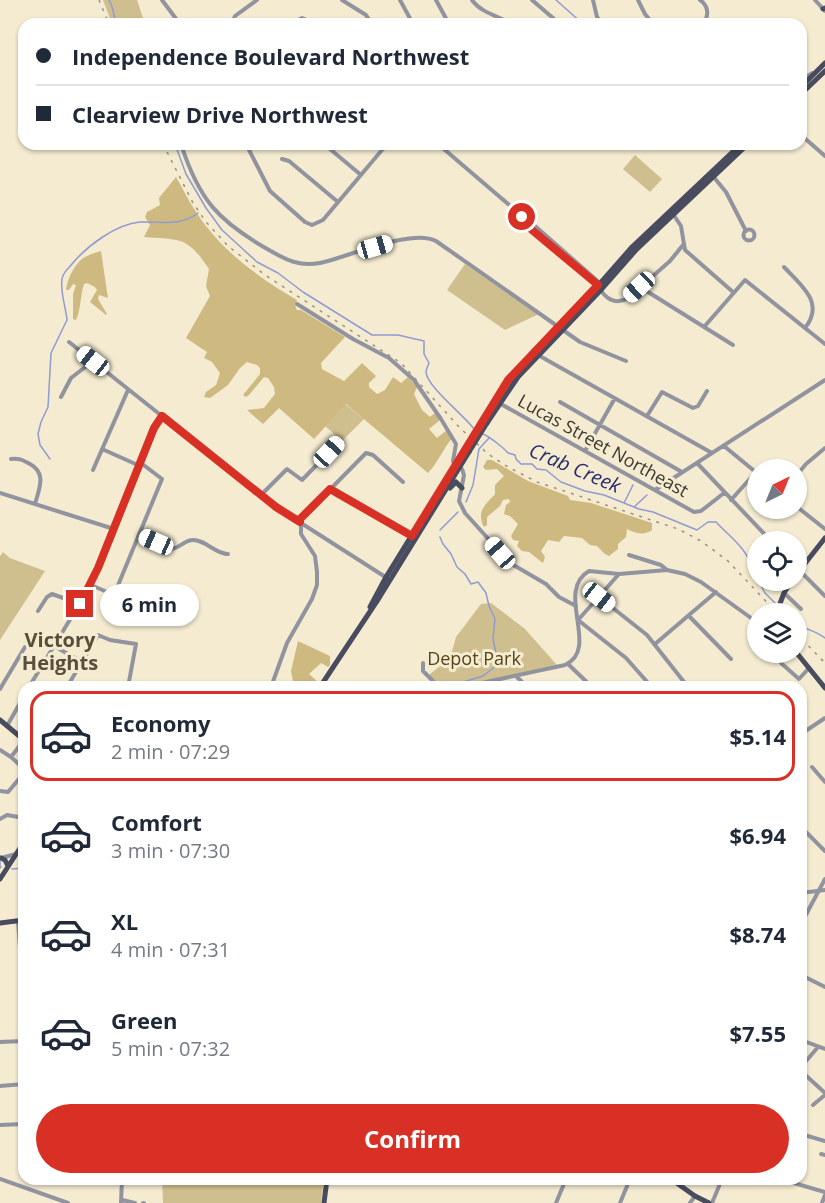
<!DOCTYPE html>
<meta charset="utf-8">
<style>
:root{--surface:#fff;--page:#f6f6f7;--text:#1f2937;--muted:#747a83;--line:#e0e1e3;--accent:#d93025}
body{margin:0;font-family:"Open Sans",sans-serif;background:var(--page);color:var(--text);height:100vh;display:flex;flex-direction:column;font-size:22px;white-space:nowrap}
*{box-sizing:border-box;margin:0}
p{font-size:20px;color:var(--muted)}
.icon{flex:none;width:33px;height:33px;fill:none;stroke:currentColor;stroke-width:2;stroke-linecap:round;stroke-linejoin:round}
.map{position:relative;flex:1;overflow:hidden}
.panel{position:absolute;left:18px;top:681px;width:789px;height:504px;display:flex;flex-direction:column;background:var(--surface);border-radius:18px;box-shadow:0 2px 4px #0004}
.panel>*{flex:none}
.guide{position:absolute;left:18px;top:18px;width:789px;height:132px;border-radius:18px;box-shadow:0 2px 4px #0004;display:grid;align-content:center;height:132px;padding:0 18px;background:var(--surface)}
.needle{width:39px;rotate:43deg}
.tools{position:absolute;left:747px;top:459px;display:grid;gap:12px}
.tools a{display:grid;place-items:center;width:60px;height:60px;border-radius:50%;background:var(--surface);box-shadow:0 2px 4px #0004;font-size:30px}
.end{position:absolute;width:27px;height:27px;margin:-14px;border:8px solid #d93025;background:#fff;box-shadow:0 0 0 3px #fff}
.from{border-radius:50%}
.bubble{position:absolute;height:42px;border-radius:21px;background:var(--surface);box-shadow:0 2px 4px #0004;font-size:20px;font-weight:700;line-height:42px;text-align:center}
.car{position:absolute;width:18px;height:36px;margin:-18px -9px;border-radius:8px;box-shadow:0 0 4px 2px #0007;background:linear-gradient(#fff 24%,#345 0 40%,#fff 0 76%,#345 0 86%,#fff 0)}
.guide b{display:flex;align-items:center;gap:21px;height:57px;font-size:22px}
.guide b+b{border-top:2px solid var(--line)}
.guide i{width:15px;height:15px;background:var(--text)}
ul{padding:10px 0 0;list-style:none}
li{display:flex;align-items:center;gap:18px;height:90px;margin:0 12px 9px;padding:0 6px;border:3px solid transparent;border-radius:18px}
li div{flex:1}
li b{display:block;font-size:22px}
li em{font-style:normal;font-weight:700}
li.selected{border-color:var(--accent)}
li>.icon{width:54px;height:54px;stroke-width:1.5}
.action{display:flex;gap:12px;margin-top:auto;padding:12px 18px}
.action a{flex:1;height:69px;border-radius:36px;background:var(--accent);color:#fff;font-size:24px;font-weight:700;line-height:69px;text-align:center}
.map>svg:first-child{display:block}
.green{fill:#d0bf8e}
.forest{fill:#ceba81}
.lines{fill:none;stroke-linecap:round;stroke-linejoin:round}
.stream{stroke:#909bcf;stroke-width:1.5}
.minor{stroke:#91939e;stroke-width:4}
.major{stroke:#484c5e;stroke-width:5}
.rail{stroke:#999381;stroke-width:1.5;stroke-dasharray:3 6;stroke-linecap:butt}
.major-bridge{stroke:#484c5e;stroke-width:5}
.route{stroke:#d93025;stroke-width:8}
.labels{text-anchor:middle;stroke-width:6;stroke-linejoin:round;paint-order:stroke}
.street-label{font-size:18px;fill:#3b382e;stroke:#f4ebd1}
.park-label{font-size:18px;fill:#544518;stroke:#f4ebd1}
.water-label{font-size:20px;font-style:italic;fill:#272d6c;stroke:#f4ebd1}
.neighbourhood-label{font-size:20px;font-weight:bold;fill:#574f3a;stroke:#f4ebd1}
</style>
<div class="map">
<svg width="825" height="1203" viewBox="0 0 825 1203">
<rect width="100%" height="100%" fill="#f4ebd1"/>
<path class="green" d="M103,0h34l8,24h-33z
M635,155l27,24 -12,13 -27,-23z
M465,264l74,50 -34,16 -58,-40z
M345,404l19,15 -22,22 -17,-15z
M3,552l7,6 35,13 -45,69v-84z
M491,603l34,26 32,36c-36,8 -78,22 -114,22l-14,-12 21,-17 6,-21 25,-33z
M162,1179h162l-3,24h-158z"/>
<path class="forest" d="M176,177c9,16 18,34 30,49 24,31 57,54 91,74l-2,5 2,5h4l44,27 -24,26 1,6 22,12 18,-18 14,13 -7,7v4l8,7 8,-4 8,-13 8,6 7,-6 9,10 -3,7 8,16 8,7 5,-4 5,7 -11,9 8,9 10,-8 5,8c-9,11 -13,23 -24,35l-82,-69 -32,35 -35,-31 -16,16 -16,-14 17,-2 11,-14 -1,-7 -6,-9 -4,-1 -15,18 -3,2 -3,-2 17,-21v-6l-3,-3 -10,-3 -7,6 -12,17 -18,13 -6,-1 2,-5 10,-7 4,-12 -8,-11 -8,-4 3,-6 -21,-14 24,-42 -4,-10 3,-17c-22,-33 -28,-29 -65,-32l6,-12 -5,-8 2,-5 13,-7 -1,-7z
M101,251l7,47 -9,-3 -1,4 9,15 -1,1 -16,-13 7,-12 -2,-3 -8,-4 -3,1c-4,12 -3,26 -8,36l-3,-1v-25l3,-9 -3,-1 -4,6h-3c1,-10 8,-25 16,-31 5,-4 13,-6 19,-8z
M487,460h5l36,21 40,15 2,4 21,3 61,20v7c-8,6 -18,3 -25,-1l-1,8 -8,7v5l-9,7 -4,-2 -8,-8 -7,-1 -8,-7 -18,-2 -5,6 -11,-2 -7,11 4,6 -2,6 -14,-11 -7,-1 -5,-5 2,-5 -6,-1 -2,-4 7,-12 -8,-8 -6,-2 2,-9 4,-3 -1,-3 -6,1 -3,6 -13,11v8l-3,2c-8,-15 1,-22 11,-33v-9l9,-9 -7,-7 -11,1 -3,-3z
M298,641l32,15v9l-2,2 -7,-4 -12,11 9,8 -4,5h-20l-3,-16z"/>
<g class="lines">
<path class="stream" d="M109,0c5,8 4,16 8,24
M556,0l27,24
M175,144l11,30 20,34 16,22 35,32 21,11 25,19 69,43h26l26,6v13l5,9c-1,3 -3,6 -3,9 1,15 39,44 48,57
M483,434c7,3 21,14 25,19l7,2 1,4 5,5h11l5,5 9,1 15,12 24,9 19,4 35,14 14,3 44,18 11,-8h8c18,19 29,24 39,51
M50,459l-10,-14 -2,-11 3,-12 7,-15 3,-54 16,-33c-1,-13 -7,-27 -5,-41 1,-7 6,-10 10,-15 15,-18 44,-40 68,-42 21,-1 40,5 58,-9
M466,502l7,-17 6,-36 10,-11
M624,503l9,-18
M634,507l13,-12
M440,530l18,-18
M440,537l3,7 8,10 6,13 8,7 6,10 7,-2 8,11 3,13 6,13 -2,20 5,23 -2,4 -13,10 -36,11 -4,-1
M758,580l7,13 13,13
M796,624c10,5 20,7 29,14
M0,866v-5
M0,868l1,-1
M12,869l12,-1"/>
<path class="minor" d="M162,0l18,24
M342,0l24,15 6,9
M400,0l13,24
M436,0l13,24
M472,0c9,13 27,16 40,24
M532,0l28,24
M593,0l4,17 3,4
M638,0l7,14 8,10
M700,0c9,6 9,16 3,24
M815,0l10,11
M233,21l2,-5 22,-16
M290,24l12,-6 15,6
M801,74l7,2 4,-3
M801,135l24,21
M181,144c18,56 37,77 88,106 17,10 31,17 51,13 28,-6 92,-35 116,-22l144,101 46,19
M246,144l24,47 35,31 7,3 11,-5 64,-76
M324,144l37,31
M376,144l7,5
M438,144l77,66 17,20 66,55c6,13 17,21 30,13l42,-37 13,-16
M282,159l7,2 49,41
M712,175l14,17 20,39
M673,214l8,12 4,24 48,42
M529,224l6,2 66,58
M743.5 235a5.5 5.5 0 1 1 11 0a5.5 5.5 0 1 1-11 0Z
M784,267c18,19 41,36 21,61
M640,287l93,58
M297,304l56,35 36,19 25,22 27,39 15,25 -3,17 2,5 7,3 2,6 -5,26 6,12 45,50 36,21 13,13 17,9
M704,327l41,-47 80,64
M69,342l207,165 111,71
M538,355l174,98
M61,397l10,-19 22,-17
M560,402l122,70
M499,403l195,109 7,-1 23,-18
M647,416l15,-24 31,16 5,-2 9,-15
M724,446l34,28
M102,449l38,17
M585,451l30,-53
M11,459c8,-1 12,1 19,5 17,9 9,25 5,40
M697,463l75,79
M93,470l35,-80
M796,476l10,-12 19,-16
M330,489l82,47
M655,490l170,-110
M0,493l114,36
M261,495l26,-26 15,11 39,-40
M731,500l25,-28
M796,506l29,23
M140,535l30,14c9,0 13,-8 22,-9 13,-1 23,14 36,14
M758,551l-3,4 3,4
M629,555l32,10 6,5
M796,567l29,29
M619,574l-41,46 48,38 23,26
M780,580l7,8
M91,585l23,10 48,-116 -21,-16
M784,593l17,16
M599,597l48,38 41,52
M38,611l9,-14 5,-3 28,10
M689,616l42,43
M655,644l61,-52
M54,646l28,16
M423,663v8l16,16
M781,663l18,16 10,-11
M568,664l24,23
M517,677l10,10
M29,687l62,-102 64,-158 7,-11
M67,687l31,-52 12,5 26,4 -8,43
M271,687l16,-44 25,-44 5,-14v-13l-2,-16 -14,-22v-15l65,-66 7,2 30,27
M428,687l8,-3
M463,687l102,-22c36,-16 -11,-74 24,-94l30,3 48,-4 18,4 16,8 57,41
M0,689l25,-42
M7,726l17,-30
M801,734l24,-16
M0,750l11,7 13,12
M11,757l13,-17
M812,767l13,15
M0,791l8,1 16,-19
M0,819l7,-4 17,3
M801,827l24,24
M1,858l15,-4
M801,893l24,-3
M18,921l6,81
M801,924l24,-45
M801,975l24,12
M801,1040l24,9
M0,1042l24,-1
M801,1067l17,-20
M801,1071l24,22
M0,1086l24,-2
M813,1105l12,-10
M0,1125l24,-1
M801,1134l24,7
M821,1154l4,1
M0,1179l68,24
M780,1179l45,13
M327,1180l9,-1
M122,1200l13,3
M121,1203l1,-24
M143,1203h1
M556,1203l10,-24
M620,1203l10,-24
M690,1203l5,-7
M712,1203l10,-24
M822,1203l3,-8"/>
<path class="major" d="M823,9l2,-1
M801,87l24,-24
M801,94l24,-23
M483,419l32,-47 81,-84 36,-41 109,-103
M487,423l31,-46 81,-85 37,-42 112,-106
M450,488l6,-6 6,6
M796,575l29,-37
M370,607l16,-30 79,-128
M776,614l8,-21 8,-13
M796,652l29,36
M320,687l59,-89 90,-146
M0,720l24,20
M1,858l4,2 3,6
M0,879l24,-37
M0,923l24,-3
M671,1179l24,17 14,7
M324,1203l3,-24"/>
<path class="rail" d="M99,0l10,24
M163,144l30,59 13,19 22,24 37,29 136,88 59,65 28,26 20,13 29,15 141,47 23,12 27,20 50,53
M796,633l29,30"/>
<path class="major-bridge" d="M465,449l18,-30
M469,452l18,-29"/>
</g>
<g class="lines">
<path class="route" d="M80,604l18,-36 56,-140 8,-12 114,91 24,15v-3l30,-30 82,47 96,-156 90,-95 -66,-55 -10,-13"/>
</g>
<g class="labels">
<g class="street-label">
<text transform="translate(603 446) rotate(29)" y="6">Lucas Street Northeast</text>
</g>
<g class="park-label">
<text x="474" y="665">Depot Park</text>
</g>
<g class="water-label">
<text transform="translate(575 468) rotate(23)" y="7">Crab Creek</text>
</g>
<g class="neighbourhood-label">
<text x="60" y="647">Victory<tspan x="60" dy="23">Heights</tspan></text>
</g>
</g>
</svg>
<div class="tools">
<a><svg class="needle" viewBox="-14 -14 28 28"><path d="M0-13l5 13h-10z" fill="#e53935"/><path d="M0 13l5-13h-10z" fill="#747a83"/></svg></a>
<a><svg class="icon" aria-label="locate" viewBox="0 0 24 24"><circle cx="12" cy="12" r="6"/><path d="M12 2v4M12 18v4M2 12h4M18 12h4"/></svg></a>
<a><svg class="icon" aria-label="layers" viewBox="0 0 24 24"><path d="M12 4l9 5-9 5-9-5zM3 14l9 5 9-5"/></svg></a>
</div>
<i class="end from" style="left:522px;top:217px"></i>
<i class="end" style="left:80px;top:604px"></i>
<div class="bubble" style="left:100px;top:584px;width:99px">6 min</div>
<i class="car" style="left:375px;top:247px;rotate:74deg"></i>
<i class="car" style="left:639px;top:287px;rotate:227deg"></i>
<i class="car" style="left:93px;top:361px;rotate:308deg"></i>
<i class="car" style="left:329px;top:452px;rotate:43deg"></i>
<i class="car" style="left:156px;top:542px;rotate:294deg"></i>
<i class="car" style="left:500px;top:553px;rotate:319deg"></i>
<i class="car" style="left:599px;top:597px;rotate:128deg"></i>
<div class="guide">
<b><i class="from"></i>Independence Boulevard Northwest</b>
<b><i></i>Clearview Drive Northwest</b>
</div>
<section class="panel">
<ul>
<li class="selected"><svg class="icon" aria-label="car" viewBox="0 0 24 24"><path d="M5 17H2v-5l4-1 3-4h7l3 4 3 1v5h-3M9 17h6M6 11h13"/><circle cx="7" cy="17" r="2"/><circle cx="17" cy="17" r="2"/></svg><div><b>Economy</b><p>2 min · 07:29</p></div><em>$5.14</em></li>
<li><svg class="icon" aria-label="car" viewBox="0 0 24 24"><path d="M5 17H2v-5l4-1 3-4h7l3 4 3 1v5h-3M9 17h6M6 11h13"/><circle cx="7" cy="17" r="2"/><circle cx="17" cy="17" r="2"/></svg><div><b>Comfort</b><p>3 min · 07:30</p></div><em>$6.94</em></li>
<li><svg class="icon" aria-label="car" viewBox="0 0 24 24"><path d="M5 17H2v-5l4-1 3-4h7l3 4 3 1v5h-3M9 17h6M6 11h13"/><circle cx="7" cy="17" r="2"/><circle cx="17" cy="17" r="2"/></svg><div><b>XL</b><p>4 min · 07:31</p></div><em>$8.74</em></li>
<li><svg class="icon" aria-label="car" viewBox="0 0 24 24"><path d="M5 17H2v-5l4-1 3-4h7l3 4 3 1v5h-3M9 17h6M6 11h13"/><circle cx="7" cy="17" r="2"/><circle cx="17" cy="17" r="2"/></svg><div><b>Green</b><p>5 min · 07:32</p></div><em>$7.55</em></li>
</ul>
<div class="action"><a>Confirm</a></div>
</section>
</div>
